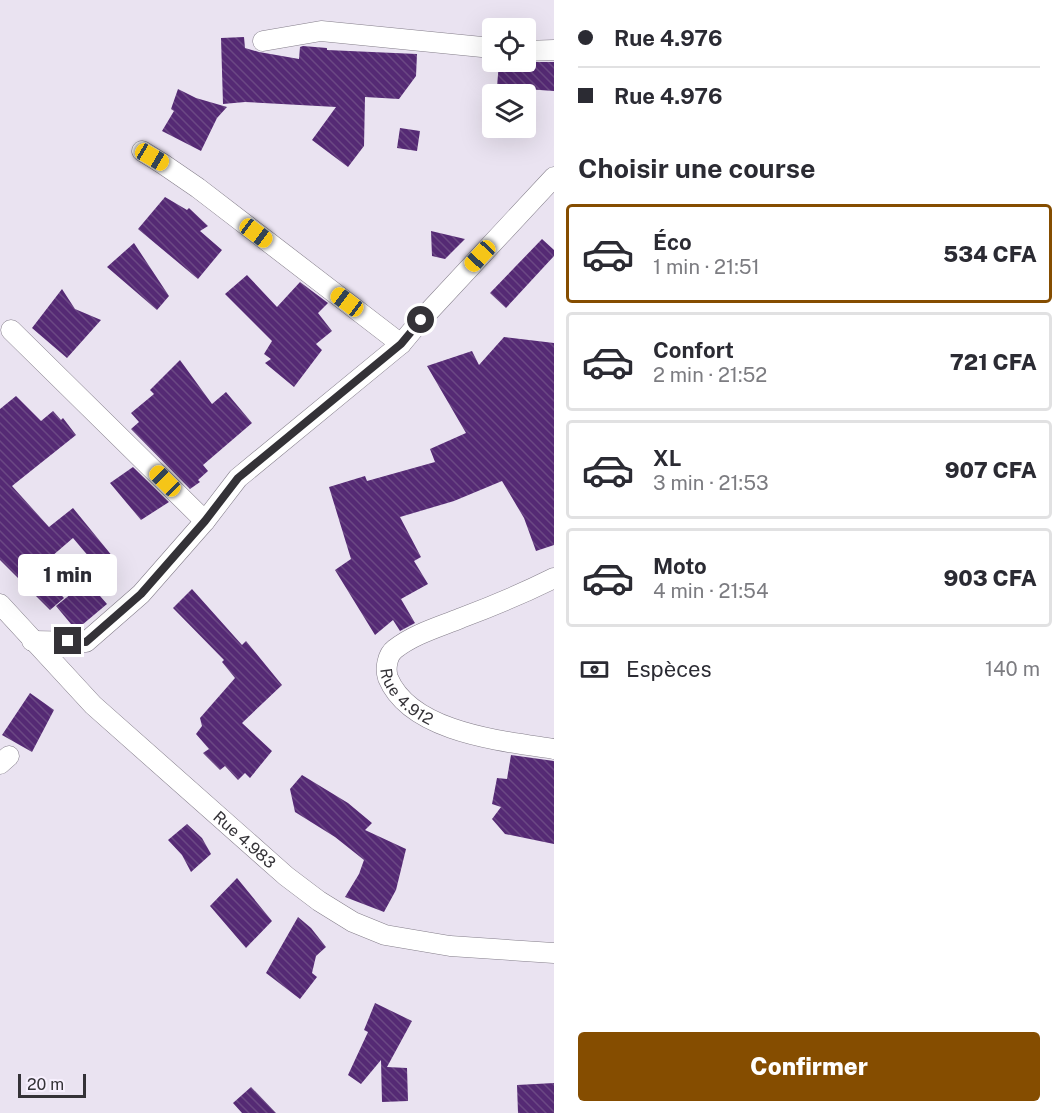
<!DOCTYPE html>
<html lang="fr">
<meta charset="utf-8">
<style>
:root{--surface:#fff;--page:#f7f7f7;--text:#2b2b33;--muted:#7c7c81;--line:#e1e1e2;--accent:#854d00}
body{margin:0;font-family:"Public Sans",sans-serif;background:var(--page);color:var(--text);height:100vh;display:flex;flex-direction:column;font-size:22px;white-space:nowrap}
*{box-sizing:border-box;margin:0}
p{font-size:20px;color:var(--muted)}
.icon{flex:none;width:33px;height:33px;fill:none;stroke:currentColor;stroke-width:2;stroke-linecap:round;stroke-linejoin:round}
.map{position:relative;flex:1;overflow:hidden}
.panel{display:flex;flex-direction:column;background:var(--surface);width:510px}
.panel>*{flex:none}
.top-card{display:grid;align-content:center;height:132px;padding:0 24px;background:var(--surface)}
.buttons{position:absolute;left:482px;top:18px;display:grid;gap:12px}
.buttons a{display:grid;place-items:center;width:54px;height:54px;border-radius:6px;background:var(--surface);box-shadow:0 6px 24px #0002;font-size:30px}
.scale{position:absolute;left:18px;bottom:15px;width:68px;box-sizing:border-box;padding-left:6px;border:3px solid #343237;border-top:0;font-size:16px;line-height:21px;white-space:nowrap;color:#343237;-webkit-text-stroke:4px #f7f0fe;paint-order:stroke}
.end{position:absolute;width:27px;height:27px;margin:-14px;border:8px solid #343237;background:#fff;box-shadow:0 0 0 3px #fff}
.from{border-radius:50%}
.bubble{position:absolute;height:42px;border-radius:6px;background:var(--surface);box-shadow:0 6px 24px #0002;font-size:20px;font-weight:800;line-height:42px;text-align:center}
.car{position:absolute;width:18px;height:36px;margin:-18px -9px;border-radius:8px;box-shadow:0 0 4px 2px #0007;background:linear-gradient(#f5c518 24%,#345 0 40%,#f5c518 0 76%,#345 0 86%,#f5c518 0)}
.top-card b{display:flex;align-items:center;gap:21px;height:57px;font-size:22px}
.top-card b+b{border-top:2px solid var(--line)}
.top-card i{width:15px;height:15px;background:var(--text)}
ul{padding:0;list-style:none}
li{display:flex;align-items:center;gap:18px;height:99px;margin:0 12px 9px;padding:0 12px;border:3px solid var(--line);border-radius:6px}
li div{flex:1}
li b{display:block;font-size:22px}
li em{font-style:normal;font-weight:800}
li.selected{border-color:var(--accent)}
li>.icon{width:54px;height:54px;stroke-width:1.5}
h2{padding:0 24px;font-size:27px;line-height:72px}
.pay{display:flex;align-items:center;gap:15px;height:66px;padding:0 24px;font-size:22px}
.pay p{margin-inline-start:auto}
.primary-button{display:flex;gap:12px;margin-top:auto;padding:12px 24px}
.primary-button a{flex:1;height:69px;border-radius:6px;background:var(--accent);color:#fff;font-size:24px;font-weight:800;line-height:69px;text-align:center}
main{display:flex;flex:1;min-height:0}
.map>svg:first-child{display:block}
.building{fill:url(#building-back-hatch)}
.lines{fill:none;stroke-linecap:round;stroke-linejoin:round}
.minor-casing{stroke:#847e8a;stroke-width:21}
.minor{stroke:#fff;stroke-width:20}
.route{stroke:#343237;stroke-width:8}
.labels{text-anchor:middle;stroke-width:6;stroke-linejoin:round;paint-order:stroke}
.street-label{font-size:16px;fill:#343237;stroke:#f7f0fe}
</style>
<main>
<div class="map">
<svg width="554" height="1113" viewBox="0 0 554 1113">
<defs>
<pattern id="building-back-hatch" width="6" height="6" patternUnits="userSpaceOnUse" patternTransform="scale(1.5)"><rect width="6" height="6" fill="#552a74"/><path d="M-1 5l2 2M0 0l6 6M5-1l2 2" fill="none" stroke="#6b4884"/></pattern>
</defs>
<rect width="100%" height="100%" fill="#eae3f1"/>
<path class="building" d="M244,37l1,11 14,4 40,7 1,-12 3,-1 24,2v2l90,4 -1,22 -17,23 -34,-2 -1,49 -16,21 -36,-27 24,-33 -91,-5 -22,2 -2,-66z
M499,62h55v29l-57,-4z
M178,89l18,9 31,9 -10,11 -16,33 -39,-20 12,-20 -3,-2z
M400,128l20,3 -3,20 -20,-3z
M165,197l22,13 2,-2 19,18 -8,5 22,19 -24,29 -60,-50z
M431,231l34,8 -20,20 -13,-3z
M542,239l12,11v6l-48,52 -16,-15z
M134,243l35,53 -12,14 -50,-43z
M247,275l30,32 23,-25 28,21 -10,10 14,18 -16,13 6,6 -28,37 -29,-24 6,-4 -7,-5 8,-13 -47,-47z
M62,289l13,20 26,11 -34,38 -35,-30z
M504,337l50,6v202l-18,6 -12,-33 -22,-37 -48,20 -54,16 21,40 -7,4 14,23 -27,15 14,24 -15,8 -7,-11 -18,15 -40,-65 16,-11 -22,-72 36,-11 2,5 68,-19 -5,-13 36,-16 -39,-67 45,-15 7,14z
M180,360l32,44 14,-12 26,31 -49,42 5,6 -10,9 2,2 -10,7 -59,-60 8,-7 -8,-9 23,-19 -4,-4z
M16,396l25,25 12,-10 8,9 2,-2 13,17 -64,51 37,41 24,-19 40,49 -13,13 -27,-32 -36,31 27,29 -14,12 -50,-50v-151z
M133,467l36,35 -28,18 -31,-37z
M87,581l20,23 -31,26 -20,-24z
M192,589l50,56 4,-4 36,44 -40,38 30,28 -22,27 -5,-5 -7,7 -13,-14 -5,4 -17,-17 6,-4 -13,-15 6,-8 -2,-8 35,-40 -13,-16 2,-2 -51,-52z
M30,693l24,17 -22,42 -30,-17z
M511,755l43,6v83l-49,-10 -13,-15 9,-12 -9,-3 5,-26 10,1z
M302,775l46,28 24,20 -7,7 41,19 -10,41 -12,22 -39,-15 14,-23 5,-14 -29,-23 -40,-25 -5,-23z
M187,824l15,14 9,16 -20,18 -9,-17 -14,-15z
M237,878l35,43 -26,27 -36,-42z
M298,917l13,11 15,19 -10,9 -4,17 5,4 -17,22 -34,-26z
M375,1003l37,18 -25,46 20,1 1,33 -26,1 -1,-42 -20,24 -13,-9 20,-43 -4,-2z
M554,1083v30h-36l-1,-28z
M251,1087l25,26h-34l-9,-10z"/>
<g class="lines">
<g class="minor-casing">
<g id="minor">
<path d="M263,41l58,-10 171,17"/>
<path d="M525,51l29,-1"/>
<path d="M142,151l21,13 35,24 203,156"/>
<path d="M11,330l194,191"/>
<path id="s1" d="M554,578c-30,15 -61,28 -93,40 -22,9 -47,16 -66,31 -8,6 -10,20 -7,29 23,55 115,63 166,71"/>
<path id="s2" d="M0,604l93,101 193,171 33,25 34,21 32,13 65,11 104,7"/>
<path d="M32,641l54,1 55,-48 64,-73 33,-43 163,-134 20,-24 133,-143"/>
<path d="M0,764l9,-8"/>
</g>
</g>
<use href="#minor" class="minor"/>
</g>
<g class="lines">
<path class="route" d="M68,641l18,1 55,-48 64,-73 33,-43 163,-134 20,-24"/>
</g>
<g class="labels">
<g class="street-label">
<text dy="6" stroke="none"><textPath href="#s1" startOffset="232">Rue 4.912</textPath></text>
<text dy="6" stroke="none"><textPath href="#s2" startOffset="340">Rue 4.983</textPath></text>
</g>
</g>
</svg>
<div class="buttons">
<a><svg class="icon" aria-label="locate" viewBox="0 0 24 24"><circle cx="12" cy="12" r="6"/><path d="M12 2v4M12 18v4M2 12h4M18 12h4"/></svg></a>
<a><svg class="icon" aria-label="layers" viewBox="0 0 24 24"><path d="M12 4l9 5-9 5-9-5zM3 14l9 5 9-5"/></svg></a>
</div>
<div class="scale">20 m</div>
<i class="end from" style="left:421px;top:320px"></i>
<i class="end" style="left:68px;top:641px"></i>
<div class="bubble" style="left:18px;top:554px;width:99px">1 min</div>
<i class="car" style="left:152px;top:157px;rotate:120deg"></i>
<i class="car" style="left:256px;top:233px;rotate:127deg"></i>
<i class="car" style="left:480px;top:256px;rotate:223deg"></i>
<i class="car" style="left:347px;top:302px;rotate:307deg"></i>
<i class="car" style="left:165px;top:481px;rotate:315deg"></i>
</div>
<section class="panel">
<div class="top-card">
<b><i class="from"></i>Rue 4.976</b>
<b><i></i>Rue 4.976</b>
</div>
<h2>Choisir une course</h2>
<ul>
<li class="selected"><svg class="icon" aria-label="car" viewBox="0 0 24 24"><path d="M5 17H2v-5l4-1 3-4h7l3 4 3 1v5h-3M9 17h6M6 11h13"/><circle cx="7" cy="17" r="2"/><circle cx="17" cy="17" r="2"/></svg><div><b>Éco</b><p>1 min · 21:51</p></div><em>534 CFA</em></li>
<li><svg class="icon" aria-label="car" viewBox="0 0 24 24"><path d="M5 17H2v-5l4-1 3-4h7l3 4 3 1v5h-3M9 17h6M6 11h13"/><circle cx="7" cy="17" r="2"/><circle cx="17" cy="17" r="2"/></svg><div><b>Confort</b><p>2 min · 21:52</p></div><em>721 CFA</em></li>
<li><svg class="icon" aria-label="car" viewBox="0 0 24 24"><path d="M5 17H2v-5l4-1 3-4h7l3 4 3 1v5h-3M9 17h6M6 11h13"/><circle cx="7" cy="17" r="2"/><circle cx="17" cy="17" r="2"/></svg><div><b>XL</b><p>3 min · 21:53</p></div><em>907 CFA</em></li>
<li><svg class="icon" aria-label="car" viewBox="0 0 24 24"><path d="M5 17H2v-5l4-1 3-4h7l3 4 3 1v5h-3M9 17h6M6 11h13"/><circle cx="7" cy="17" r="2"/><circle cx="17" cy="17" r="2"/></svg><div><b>Moto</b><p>4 min · 21:54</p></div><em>903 CFA</em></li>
</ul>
<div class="pay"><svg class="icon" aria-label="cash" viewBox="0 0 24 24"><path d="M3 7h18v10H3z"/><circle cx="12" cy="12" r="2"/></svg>Espèces<p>140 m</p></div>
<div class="primary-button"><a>Confirmer</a></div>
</section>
</main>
